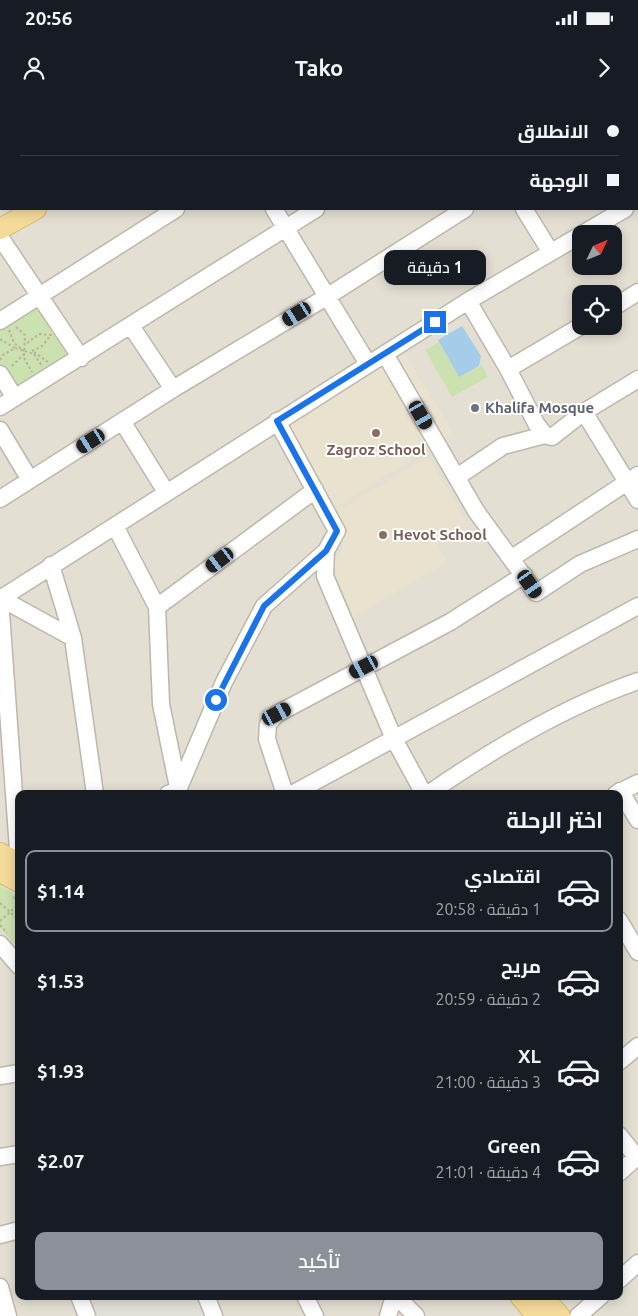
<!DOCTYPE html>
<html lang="ar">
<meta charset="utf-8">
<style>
:root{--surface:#171b24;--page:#242831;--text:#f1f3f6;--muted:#9ea1a6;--line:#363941;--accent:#8c9099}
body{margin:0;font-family:Ubuntu,Cairo,sans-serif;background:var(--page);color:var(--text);direction:rtl;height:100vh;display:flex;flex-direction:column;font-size:19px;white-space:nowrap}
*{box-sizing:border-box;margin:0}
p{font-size:16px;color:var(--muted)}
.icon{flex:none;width:28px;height:28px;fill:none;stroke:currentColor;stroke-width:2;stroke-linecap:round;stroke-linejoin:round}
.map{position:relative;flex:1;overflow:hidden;direction:ltr}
.drawer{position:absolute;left:15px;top:690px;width:608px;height:510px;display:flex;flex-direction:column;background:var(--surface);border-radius:10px;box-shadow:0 2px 12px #0003;direction:rtl}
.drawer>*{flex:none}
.guide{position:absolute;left:0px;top:0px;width:639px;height:110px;box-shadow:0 2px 12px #0003;direction:rtl;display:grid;align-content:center;height:110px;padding:0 20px;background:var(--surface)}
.needle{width:32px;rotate:47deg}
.buttons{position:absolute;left:572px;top:125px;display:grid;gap:10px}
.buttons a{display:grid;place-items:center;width:50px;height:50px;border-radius:10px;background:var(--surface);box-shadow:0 2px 12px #0003;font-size:25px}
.end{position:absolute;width:22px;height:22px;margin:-11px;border:6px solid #1a73e8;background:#fff;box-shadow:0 0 0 2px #fff}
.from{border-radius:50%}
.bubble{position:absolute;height:35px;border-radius:10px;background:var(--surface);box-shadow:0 2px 12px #0003;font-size:16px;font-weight:600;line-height:35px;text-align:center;direction:rtl}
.car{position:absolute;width:15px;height:30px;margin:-15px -8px;border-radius:6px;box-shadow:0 0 4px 1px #0007;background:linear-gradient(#222 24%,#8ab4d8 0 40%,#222 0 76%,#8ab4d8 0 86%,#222 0)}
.guide b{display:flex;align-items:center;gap:18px;height:48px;font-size:19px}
.guide b+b{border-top:1px solid var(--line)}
.guide i{width:12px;height:12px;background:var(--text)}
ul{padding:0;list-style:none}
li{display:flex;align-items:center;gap:15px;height:82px;margin:0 10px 8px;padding:0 10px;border:2px solid transparent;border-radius:10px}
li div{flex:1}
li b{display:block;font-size:19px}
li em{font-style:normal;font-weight:600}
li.current{border-color:var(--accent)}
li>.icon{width:45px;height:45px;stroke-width:1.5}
h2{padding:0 20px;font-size:22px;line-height:60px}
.cta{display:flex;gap:10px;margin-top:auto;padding:10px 20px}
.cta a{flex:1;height:58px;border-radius:10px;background:var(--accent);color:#fff;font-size:20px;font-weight:600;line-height:58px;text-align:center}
.status{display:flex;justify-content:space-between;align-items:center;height:35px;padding:0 25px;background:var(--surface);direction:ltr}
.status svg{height:14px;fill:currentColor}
header{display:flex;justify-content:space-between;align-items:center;height:65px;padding:0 20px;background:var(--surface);font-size:22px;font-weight:600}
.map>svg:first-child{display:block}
.residential{fill:#e4dfd3;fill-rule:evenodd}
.industrial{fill:#e3dfd9}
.education{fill:#e8e2cf}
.green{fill:#cbe2b0}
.water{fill:#a5cde9}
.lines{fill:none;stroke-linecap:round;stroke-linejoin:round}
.minor-casing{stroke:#beb7ab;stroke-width:19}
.major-casing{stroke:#d8b86b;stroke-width:22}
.path{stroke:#bbb09b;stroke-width:2;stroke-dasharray:2.5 2.5;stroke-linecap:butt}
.minor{stroke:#fff;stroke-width:16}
.major{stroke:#f5db99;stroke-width:20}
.route{stroke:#1a73e8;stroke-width:6}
.worship-dot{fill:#6b7280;stroke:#fff;stroke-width:2}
.education-dot{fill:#8d6e63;stroke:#fff;stroke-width:2}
.labels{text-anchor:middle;stroke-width:4;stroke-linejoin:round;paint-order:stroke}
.worship-label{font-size:15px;font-weight:bold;fill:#5b616d;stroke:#fff;text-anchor:start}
.education-label{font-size:15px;font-weight:bold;fill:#785e54;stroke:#fff}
</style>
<div class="status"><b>20:56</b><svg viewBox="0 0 49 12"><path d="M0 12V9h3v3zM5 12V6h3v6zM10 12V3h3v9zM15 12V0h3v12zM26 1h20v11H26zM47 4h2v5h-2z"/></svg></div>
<header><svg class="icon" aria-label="forward" viewBox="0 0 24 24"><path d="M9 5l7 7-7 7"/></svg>Tako<svg class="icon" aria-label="person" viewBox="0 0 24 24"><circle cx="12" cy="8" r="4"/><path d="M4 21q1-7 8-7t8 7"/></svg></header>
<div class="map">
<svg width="638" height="1216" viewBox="0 0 638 1216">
<rect width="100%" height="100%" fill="#f0ede4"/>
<path class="residential" d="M0,0h638v1216h-638zM1,1h637v108h-637zM581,134h33v32h-33zM581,194h33v32h-33zM19,694h600v502h-600z"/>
<path class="industrial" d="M89,1196h108l8,20h-109z"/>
<path class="education" d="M405,254l49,80 -118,73 -51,-82z
M428,356l39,67 -31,18 11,21 -95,56 -22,-61 12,-6v-24l-4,-16z"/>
<path class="green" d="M38,203l36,56 -62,36 -12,-20v-49z
M439,242l20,35 23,-12 6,12 -36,20 -27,-47z
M0,786l19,11v52l-19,-21z"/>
<path class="water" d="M462,226l19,30 -2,10 -20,11 -21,-37z"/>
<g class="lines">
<g class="minor-casing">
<path id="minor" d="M33,0v1
M103,0v1
M177,0l1,1
M452,0l1,1
M344,1l2,-1
M487,1l2,-1
M274,109l94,155
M524,109l26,42
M0,137l81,121
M468,201l40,68 29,56 8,10 7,2 32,-25 54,-33
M614,207l24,-15
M0,221l176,-112
M131,226l42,63
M385,254l91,157 60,82 44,-29 58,-25
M508,269l73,-43
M0,274l15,24
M0,307l316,-198
M584,312l54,88
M122,321l44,71
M277,321l60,110 -11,20 -1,25 69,163 30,55
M0,330l30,50
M457,377l46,-31 42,-11
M0,399l173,-110 155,-93 137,-87
M115,426l42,81 4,97 18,88
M512,458l126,-83
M51,465l22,73
M0,498l73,40 22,156
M157,507l158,-117
M620,691l18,29
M168,694l10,-4 46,-108 40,-76 62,-55
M285,694l-18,-55 1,-15 9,-10 173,-92 74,-47
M292,694l346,-188
M428,694c65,-45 135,-87 210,-113
M616,694l22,-11
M19,763l-19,-264 468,-298 157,-92
M619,820l19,32
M0,844l19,22
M619,962l19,-16
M0,976l19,-3
M619,1035l19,24
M0,1057l19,-3
M619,1073l19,-17
M0,1135l19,-5
M619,1180l19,-17
M0,1187l8,29
M79,1196l8,20
M206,1196l8,20
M305,1196l10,20
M396,1196l20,20
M388,1216l6,-20
M578,1216l23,-20"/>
</g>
<g class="major-casing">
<path id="major" d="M205,1l2,-1
M0,129l36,-20
M0,753l19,10
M0,772l19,10
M520,1196l17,20
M542,1196l18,20"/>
</g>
<path class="path" d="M16,227l9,8 -1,23 8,14
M9,230l5,13 10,8
M0,239l15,9
M27,243l12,-9 12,1 -9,11 -10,5
M34,252l14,10
M0,260l3,-5 12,-7 19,6 8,12
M12,266l12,-12
M13,797l6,3
M0,803l19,17
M0,821l19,-17
M0,825l7,8"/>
<use href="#minor" class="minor"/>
<use href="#major" class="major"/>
</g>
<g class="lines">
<path class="route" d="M216,600l48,-94 62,-55 11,-20 -60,-110 158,-99"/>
</g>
<circle class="worship-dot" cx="475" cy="308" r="5"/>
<g class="education-dot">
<circle cx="376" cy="333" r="5"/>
<circle cx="383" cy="435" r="5"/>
</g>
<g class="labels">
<g class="worship-label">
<text x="485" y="313">Khalifa Mosque</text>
</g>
<g class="education-label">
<text x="376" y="355">Zagroz School</text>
<text x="393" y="440" text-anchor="start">Hevot School</text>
</g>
</g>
</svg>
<div class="buttons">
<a><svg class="needle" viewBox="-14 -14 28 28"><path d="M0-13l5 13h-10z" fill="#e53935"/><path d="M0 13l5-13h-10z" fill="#9ea1a6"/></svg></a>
<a><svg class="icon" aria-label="locate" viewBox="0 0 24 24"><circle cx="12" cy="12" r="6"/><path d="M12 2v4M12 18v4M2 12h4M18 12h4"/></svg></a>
</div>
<i class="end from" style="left:216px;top:600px"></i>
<i class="end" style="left:435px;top:222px"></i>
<div class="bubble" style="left:384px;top:150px;width:102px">1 دقيقة</div>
<i class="car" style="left:297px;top:214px;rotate:239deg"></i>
<i class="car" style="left:421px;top:315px;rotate:150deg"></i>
<i class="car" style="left:91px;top:341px;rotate:237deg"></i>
<i class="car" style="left:220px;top:460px;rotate:233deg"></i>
<i class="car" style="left:530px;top:484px;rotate:145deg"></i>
<i class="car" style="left:364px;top:567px;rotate:242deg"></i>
<i class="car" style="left:277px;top:614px;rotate:62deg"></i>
<div class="guide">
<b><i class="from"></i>الانطلاق</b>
<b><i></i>الوجهة</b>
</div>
<section class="drawer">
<h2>اختر الرحلة</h2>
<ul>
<li class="current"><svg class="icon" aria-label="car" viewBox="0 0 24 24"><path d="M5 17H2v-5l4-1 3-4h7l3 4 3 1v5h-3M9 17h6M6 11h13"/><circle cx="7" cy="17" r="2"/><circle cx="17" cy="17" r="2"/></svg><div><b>اقتصادي</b><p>1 دقيقة · 20:58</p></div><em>$1.14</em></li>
<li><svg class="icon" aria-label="car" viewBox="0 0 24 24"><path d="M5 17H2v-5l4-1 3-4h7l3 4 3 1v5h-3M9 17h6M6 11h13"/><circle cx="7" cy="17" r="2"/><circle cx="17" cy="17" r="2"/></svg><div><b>مريح</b><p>2 دقيقة · 20:59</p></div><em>$1.53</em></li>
<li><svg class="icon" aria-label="car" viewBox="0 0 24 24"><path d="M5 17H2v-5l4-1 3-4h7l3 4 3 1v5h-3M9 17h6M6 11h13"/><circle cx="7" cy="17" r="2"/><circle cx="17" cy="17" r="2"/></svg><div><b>XL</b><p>3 دقيقة · 21:00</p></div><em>$1.93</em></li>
<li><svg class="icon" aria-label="car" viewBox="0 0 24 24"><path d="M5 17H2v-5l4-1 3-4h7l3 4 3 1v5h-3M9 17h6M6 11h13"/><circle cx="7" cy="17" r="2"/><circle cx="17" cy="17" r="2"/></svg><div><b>Green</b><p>4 دقيقة · 21:01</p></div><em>$2.07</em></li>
</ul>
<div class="cta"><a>تأكيد</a></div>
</section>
</div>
